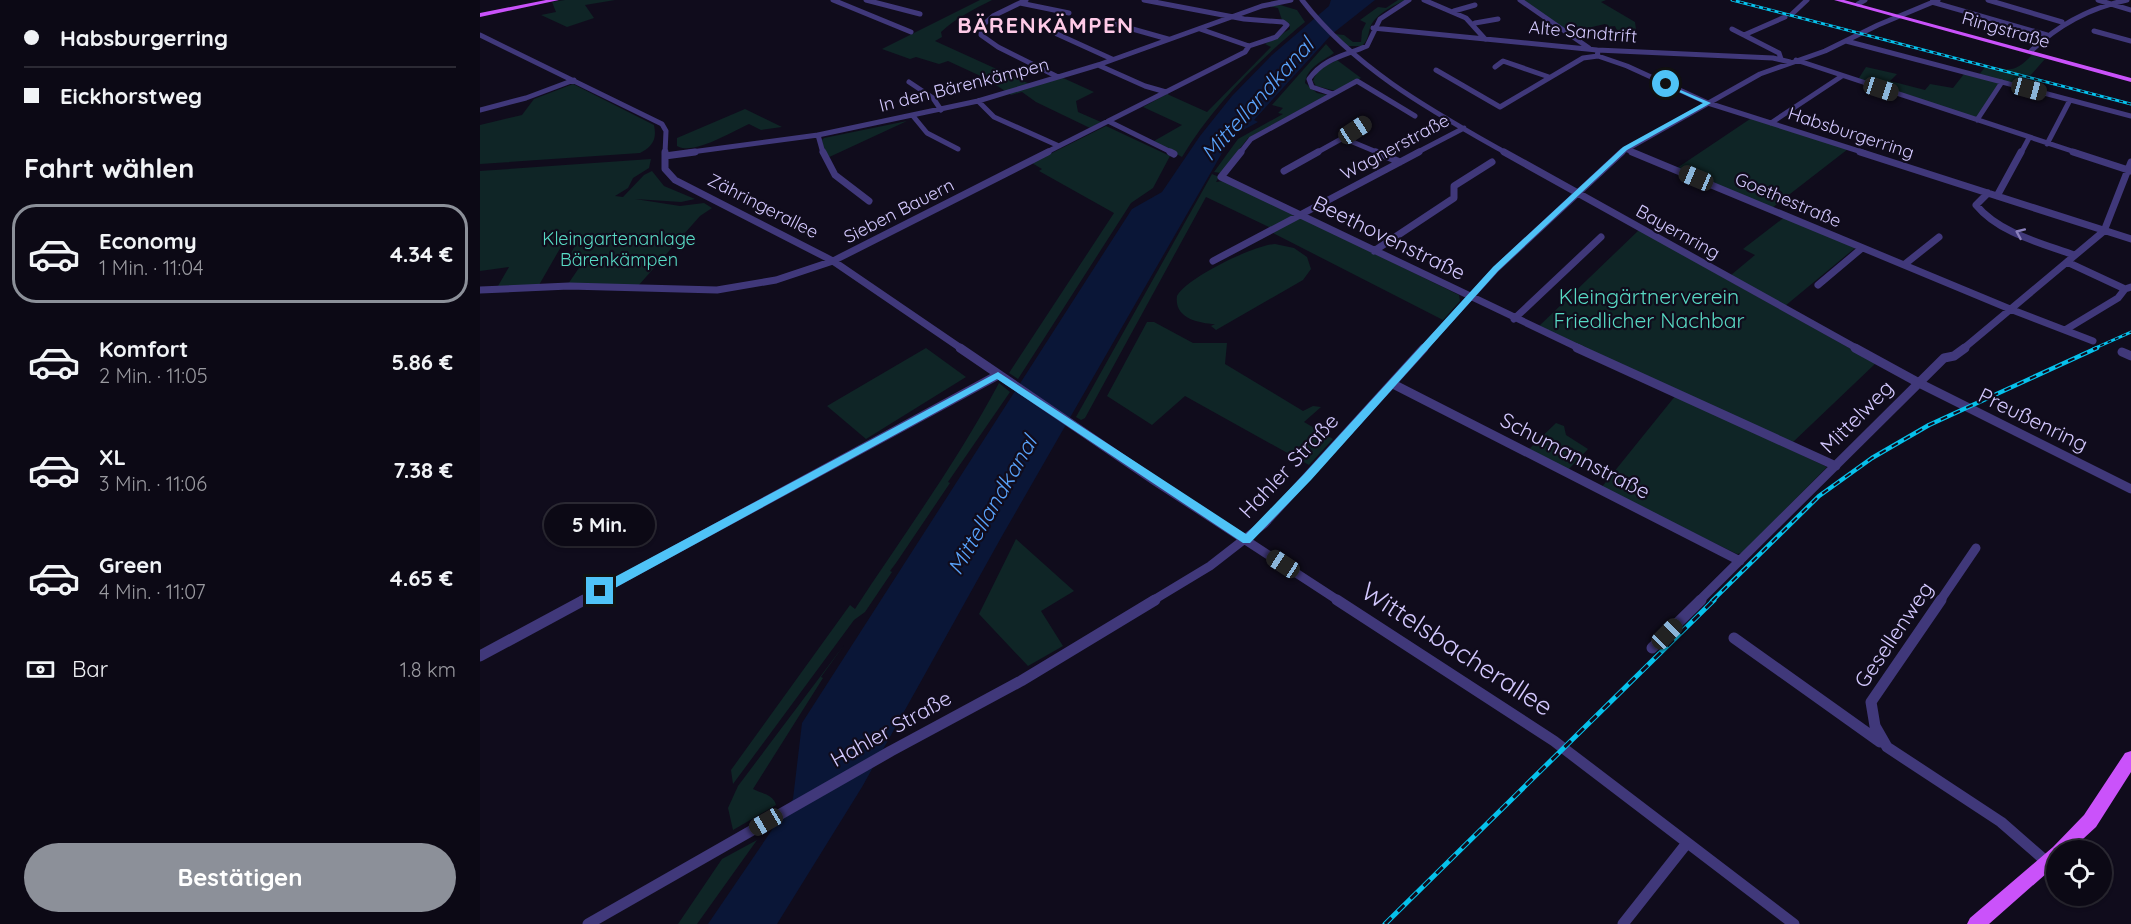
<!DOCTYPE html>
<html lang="de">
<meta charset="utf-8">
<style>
:root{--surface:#0c0915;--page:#1a1722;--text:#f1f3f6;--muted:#9a9aa0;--line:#2c2a34;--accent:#8c9099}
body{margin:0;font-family:Quicksand,sans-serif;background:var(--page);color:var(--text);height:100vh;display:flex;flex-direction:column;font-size:22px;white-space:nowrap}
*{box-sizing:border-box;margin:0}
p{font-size:20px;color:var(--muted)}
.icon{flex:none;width:33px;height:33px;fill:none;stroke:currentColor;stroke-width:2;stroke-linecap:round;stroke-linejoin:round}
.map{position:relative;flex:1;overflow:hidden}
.sheet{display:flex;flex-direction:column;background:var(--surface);width:480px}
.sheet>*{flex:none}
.banner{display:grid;align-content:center;height:132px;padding:0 24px;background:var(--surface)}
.controls{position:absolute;left:1566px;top:840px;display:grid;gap:12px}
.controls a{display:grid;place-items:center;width:66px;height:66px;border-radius:50%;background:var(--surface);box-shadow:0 2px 4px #0004,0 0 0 2px var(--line);font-size:30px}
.end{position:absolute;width:27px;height:27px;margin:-14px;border:8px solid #4fc3f7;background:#111;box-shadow:0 0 0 3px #111}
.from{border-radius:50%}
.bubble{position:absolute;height:42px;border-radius:21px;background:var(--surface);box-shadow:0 2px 4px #0004,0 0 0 2px var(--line);font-size:20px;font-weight:800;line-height:42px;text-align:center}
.car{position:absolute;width:18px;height:36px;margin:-18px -9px;border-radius:8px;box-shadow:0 0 4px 2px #0007;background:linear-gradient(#222 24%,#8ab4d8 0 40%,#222 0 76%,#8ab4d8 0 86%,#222 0)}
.banner b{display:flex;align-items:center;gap:21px;height:57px;font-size:22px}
.banner b+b{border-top:2px solid var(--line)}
.banner i{width:15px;height:15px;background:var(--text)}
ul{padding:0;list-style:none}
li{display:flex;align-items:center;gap:18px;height:99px;margin:0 12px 9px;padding:0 12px;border:3px solid transparent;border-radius:24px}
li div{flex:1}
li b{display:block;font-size:22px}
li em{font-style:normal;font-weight:800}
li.on{border-color:var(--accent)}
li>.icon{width:54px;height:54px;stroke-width:1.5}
h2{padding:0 24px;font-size:27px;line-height:72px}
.pay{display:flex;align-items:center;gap:15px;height:66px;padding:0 24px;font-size:22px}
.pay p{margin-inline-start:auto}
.button{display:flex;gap:12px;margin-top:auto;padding:12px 24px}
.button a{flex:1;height:69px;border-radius:36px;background:var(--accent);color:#fff;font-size:24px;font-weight:800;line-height:69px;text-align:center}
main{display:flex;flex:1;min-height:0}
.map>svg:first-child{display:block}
.green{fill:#0f2526}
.water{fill:#0a1637}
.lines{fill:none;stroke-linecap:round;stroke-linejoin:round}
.minor-far3{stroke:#40387a;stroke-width:5}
.minor-far2{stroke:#40387a;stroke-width:7}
.minor-far1{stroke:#40387a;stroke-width:9}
.minor{stroke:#40387a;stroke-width:11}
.major{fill:#ca52fa;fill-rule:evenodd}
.rail-far2-casing{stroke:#06c1eb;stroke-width:3}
.rail-far1-casing{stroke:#06c1eb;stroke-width:4.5}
.rail-casing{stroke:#06c1eb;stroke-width:5}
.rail-far2{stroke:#100c1c;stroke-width:1.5;stroke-dasharray:4;stroke-linecap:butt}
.rail-far1{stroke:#100c1c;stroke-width:2;stroke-dasharray:7;stroke-linecap:butt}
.rail{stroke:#100c1c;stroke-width:3;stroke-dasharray:9;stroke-linecap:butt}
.oneway{stroke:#8a80bc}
.route{fill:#4fc3f7}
.labels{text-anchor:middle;stroke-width:4.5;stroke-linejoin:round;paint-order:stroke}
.far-street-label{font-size:18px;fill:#d3c8fe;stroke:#100c1c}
.far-park-label{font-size:18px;fill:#58dac4;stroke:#100c1c}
.street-label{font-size:21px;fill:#d3c8fe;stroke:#100c1c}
.park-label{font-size:21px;fill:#58dac4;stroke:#100c1c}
.far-district-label{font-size:22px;font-weight:bold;letter-spacing:1.5px;fill:#fecae7;stroke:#100c1c}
.water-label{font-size:22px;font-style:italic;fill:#59a2fa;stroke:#100c1c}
.near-street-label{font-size:26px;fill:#d3c8fe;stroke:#100c1c}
</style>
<main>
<section class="sheet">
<div class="banner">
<b><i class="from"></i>Habsburgerring</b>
<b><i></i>Eickhorstweg</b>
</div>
<h2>Fahrt wählen</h2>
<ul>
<li class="on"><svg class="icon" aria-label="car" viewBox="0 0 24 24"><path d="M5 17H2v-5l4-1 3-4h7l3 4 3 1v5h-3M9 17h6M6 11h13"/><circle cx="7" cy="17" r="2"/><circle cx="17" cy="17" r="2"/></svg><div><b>Economy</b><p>1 Min. · 11:04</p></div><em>4.34 €</em></li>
<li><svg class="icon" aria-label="car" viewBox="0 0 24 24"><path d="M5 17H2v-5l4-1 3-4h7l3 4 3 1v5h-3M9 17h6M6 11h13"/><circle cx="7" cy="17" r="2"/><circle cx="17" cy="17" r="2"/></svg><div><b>Komfort</b><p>2 Min. · 11:05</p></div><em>5.86 €</em></li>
<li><svg class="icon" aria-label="car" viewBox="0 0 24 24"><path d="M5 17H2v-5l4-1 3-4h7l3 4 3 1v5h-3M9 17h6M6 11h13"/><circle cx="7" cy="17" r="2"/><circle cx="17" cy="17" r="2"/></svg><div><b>XL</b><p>3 Min. · 11:06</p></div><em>7.38 €</em></li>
<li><svg class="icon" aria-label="car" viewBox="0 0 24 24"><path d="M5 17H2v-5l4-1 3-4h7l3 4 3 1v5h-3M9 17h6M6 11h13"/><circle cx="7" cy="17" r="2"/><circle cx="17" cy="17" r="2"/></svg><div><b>Green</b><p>4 Min. · 11:07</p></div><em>4.65 €</em></li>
</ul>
<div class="pay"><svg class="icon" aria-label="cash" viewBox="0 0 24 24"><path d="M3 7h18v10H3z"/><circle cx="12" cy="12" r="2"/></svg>Bar<p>1.8 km</p></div>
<div class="button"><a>Bestätigen</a></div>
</section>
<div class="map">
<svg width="1651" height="924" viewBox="0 0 1651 924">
<rect width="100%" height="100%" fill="#100c1c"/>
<path class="green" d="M85,0h50l-30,5 9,13 -27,9 -26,-12 15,-3 -4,-10z
M500,0h12c-18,9 -36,18 -51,32l1,5 -7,4 99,45 27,-9 33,15 -18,9 2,11 23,10 -11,6 -54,-26 -14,-10 -11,3 -24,-16 -39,-18 -9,3 -23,-7 -6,2 -28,-10z
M918,0h8c-12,5 -32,15 -36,28 -2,7 -2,12 -8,18h-15l-13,-12 10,1 9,7h8l1,-11 4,-8 -6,-3 18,-13 8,1z
M1041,0h85l-5,2 34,20 2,15 -19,-4 -3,-7 -6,1 -4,-3 -35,8z
M800,5l17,5 8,12c-46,38 -92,83 -123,135l-28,-16 28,-16 -39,-18 24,-13 40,18 64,-65 -6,-3 25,-15 -1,-6 -7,-3 -4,-12 -9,-2z
M846,44l8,9c-11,8 -27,14 -29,30l12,10 10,2 -79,43 -27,35 -7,-1 24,-33 45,-25 -5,-1 5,-5 -11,-3z
M1552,55l13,4 -15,17 -8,-2 -7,11 -14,-4 -24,38 -120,-38 9,-14 31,7 -7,7 35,9 5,-6 23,4 11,-14 13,3 10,-12c24,6 27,8 45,-10z
M857,60l24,18 -25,13 -20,-5 -3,-5c3,-11 14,-16 24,-21z
M93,84l81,41c3,14 -1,21 -14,28l-160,11v-39l42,-10 12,-16z
M265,109l37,18 -21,3 -12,-6c-16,7 -56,32 -72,22v-8z
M1273,117l95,32 -76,59 -95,-40z
M427,121l-82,38 -3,-19 2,-2z
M626,126l64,30 -17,32 -22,15 -113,176 -9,-6 105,-160 -75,-42 3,-2 -10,-6z
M171,159l-2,9 -16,10 -5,10 -13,8 8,1 21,-22 8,-4 12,15 31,13 -14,3 -46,-3 45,7 24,-3 8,5 -12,8 -62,70 -70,-2 15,-22 -16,-2 9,-16 -14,1 -23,40 -41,1 11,-19 -29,4v-100z
M732,174l7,3 -3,5 7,-1 70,33v3l-22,11 -65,-31 -121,221 -4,2 -5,-3z
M1306,216l69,32 -70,58 -54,-31 24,-20 -12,-6z
M816,218l8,1 155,76 1,6 -17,19 -172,-88z
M1159,230l237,133 -84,80 -255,-115z
M795,244l19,4 13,9 4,12 -8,11 -87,50 -5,-4 4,-2c-17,-1 -41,-6 -38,-28 9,-18 77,-51 98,-52z
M667,322h7l39,21h34l-2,21 78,47 10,-5 8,1 -17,15 29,17 -24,26 -124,-69 -33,29 -45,-29z
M446,348l40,29 -100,62 -39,-33z
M519,383l11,9 -62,90 2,1 -54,80 -6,8 2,1 -27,40 -11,8 -121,164 -2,-14 119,-165 5,4c49,-75 102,-147 144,-226z
M1196,395l151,72 -85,86 -5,1 -136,-66z
M1076,423l8,3 2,9 22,14 -20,21 -40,-20z
M536,539l58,52 -33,20 22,35 -35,20 -49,-52z
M364,645l-23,32 2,1 -70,111c9,5 20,5 23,16l-43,25 -5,-22 10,-22z
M277,840l-60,84h-19l44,-65z"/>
<path class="water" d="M851,0h44l-43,34 -78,86 4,2 -24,13 -12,18 -220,383 -140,251 -85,137h-69l85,-125 9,-76 330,-514 30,-17 38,-56 32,-40 40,-41 57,-49z"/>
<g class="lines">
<path class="minor-far3" d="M353,0l78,32
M386,0l54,14
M546,0l-33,16 -11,10 -1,9 17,12 60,30
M664,0l100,19 39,3 4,3 -11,12 -27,9
M822,0c53,69 130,111 204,153
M944,0l42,18 19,21
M1040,0l69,48
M1508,0l74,22
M1618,0l33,10
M1452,2l115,33
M540,3l49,10
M1378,4l7,-4
M974,11l21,-6
M1312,14l15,-14
M624,21l64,18
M995,23l23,-4
M893,28l224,22 176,8 17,4
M720,29l49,17
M1252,29l47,24 2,6
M1614,31l37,10
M577,34l55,25
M0,35l182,89 4,7 -1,22
M1264,35l41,-18
M1366,41l285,75
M1117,50l1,6 29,10 81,37 157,50
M1551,51c28,-27 58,-43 96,-51
M1316,60l282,93
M618,65l47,21 21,6
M1015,67l8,-6 46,16
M956,70l64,37 83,-49 15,-2
M429,82l24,16 8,12
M853,94l-21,-7 -3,-8c15,-21 35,-23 58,-33l13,-27 29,-19
M498,101l16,16 65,29
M0,110l46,-12 48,-18
M433,116l14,17 31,16
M1497,120l25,-38
M628,121l65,32
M888,122l-25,16 36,15
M1291,123l71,-47
M338,135l5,18
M1567,144l23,-44
M1145,149l10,4
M204,153l134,-18 160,-34 120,-36 164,-59 29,-6
M565,153l200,-101 4,-6
M760,153l11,-14 106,-58 58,35
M836,153l27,-15
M936,153l48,-25
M1140,153l140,-79 65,-23 53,-26 60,-25
M1541,153l8,-15"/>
<path class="minor-far2" d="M185,152v17l10,11 158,81 129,88
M343,152l12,23 34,26
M690,152l4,2
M761,152l-20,25 360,172
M896,152l24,10
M1024,152l354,197
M1152,152l378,157 83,32
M1380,152l271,87
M1593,152l58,19
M185,156l30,-4
M804,171l34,-19
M1508,193l-12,12c23,28 65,38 98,50
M1517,196l24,-44
M894,251l80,-53v-12l38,-24
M733,261l206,-109
M1587,262l58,27
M1425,264l34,-27
M1338,285l44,-37
M0,290l89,-4 148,4 59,-10 57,-19 215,-109
M1034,319l87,-82
M1585,330l53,-32 7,-9 6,-2
M943,349l73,-80 126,-117
M1483,349l141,-118 27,-69"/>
<path class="minor-far1" d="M480,348l195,133 184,120
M1097,348l259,118
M1375,348l64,35 212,106
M1642,352l9,4
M913,384l347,177
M101,601l417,-226
M672,601l58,-35 54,-42 160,-176
M1219,601l245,-243 10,-2 11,-8
M1460,601l36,-53"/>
<path class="minor" d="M857,600l217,141 240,183
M1461,600l-70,102 4,24 12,21 114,75 47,41
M1254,638l146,104
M1172,648l49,-48
M0,656l104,-56
M108,924l303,-173 130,-70 134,-81
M1143,924l64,-81"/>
<path class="major" d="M66,0h13l-79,17v-4z
M1354,0h10l287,78v4z
M1651,751v21l-35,55 -25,23h-15v15l-67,59h-22l3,-6 83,-71 31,-32 41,-62z"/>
<g class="rail-far2-casing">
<path id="rail-far2" d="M1252,0l399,104
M1613,349l38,-17"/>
</g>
<g class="rail-far1-casing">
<path id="rail-far1" d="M1232,601l107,-105 53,-38 57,-33 168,-77"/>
</g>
<g class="rail-casing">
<path id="rail" d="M905,924l329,-324"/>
</g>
<use href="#rail-far2" class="rail-far2"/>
<use href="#rail-far1" class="rail-far1"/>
<use href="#rail" class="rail"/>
</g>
<defs><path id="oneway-chevron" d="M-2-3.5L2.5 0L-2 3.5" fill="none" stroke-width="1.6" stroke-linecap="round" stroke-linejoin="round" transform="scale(1.5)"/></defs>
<use class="oneway" href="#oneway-chevron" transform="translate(1540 233) rotate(-156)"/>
<path class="route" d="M1184,83l47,20 -84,47 -129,121 -187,209 -61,63h-7l-246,-164 -393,215h-8l-1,-3 1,-4 402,-215 248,162 58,-60 189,-207 130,-120 80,-44 -39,-18z"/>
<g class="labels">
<g class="far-street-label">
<text transform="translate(1526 30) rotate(16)" y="6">Ringstraße</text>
<text transform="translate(1103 32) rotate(5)" y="6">Alte Sandtrift</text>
<text transform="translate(484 85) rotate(-14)" y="6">In den Bärenkämpen</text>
<text transform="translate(1371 133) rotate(18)" y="6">Habsburgerring</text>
<text transform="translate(915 147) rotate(-28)" y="6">Wagnerstraße</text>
<text transform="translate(1308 200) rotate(23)" y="6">Goethestraße</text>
<text transform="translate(283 206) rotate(27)" y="6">Zähringerallee</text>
<text transform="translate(419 211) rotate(-27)" y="6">Sieben Bauern</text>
<text transform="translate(1198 232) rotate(29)" y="6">Bayernring</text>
</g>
<g class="far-park-label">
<text x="139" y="245">Kleingartenanlage<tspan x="139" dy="21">Bärenkämpen</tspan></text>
</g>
<g class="street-label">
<text transform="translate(909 238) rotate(26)" y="7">Beethovenstraße</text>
<text transform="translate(1377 417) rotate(-45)" y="7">Mittelweg</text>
<text transform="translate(1553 420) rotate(26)" y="7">Preußenring</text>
<text transform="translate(1095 456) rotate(27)" y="7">Schumannstraße</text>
<text transform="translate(809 466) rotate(-47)" y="7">Hahler Straße</text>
<text transform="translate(1414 635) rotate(-56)" y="7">Gesellenweg</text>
<text transform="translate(411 729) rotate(-29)" y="7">Hahler Straße</text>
</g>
<g class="park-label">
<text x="1169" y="304">Kleingärtnerverein<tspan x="1169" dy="24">Friedlicher Nachbar</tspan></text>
</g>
<g class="far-district-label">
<text x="566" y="33">BÄRENKÄMPEN</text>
</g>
<g class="water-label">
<text transform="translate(777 99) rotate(-48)" y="8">Mittellandkanal</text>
<text transform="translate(512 505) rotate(-60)" y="8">Mittellandkanal</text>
</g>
<g class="near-street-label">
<text transform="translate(977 649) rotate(33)" y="9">Wittelsbacherallee</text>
</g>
</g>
</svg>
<div class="controls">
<a><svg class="icon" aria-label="locate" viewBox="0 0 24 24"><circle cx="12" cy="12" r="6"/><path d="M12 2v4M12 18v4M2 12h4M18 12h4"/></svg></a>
</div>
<i class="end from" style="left:1186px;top:84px"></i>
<i class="end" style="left:120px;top:591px"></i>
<div class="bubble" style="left:64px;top:504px;width:111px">5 Min.</div>
<i class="car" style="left:1401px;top:89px;rotate:108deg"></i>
<i class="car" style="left:1549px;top:89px;rotate:105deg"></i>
<i class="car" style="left:875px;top:130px;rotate:57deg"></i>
<i class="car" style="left:1216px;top:178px;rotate:293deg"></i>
<i class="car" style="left:803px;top:564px;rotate:303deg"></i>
<i class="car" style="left:1187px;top:634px;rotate:45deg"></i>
<i class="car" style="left:286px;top:822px;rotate:240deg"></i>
</div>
</main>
